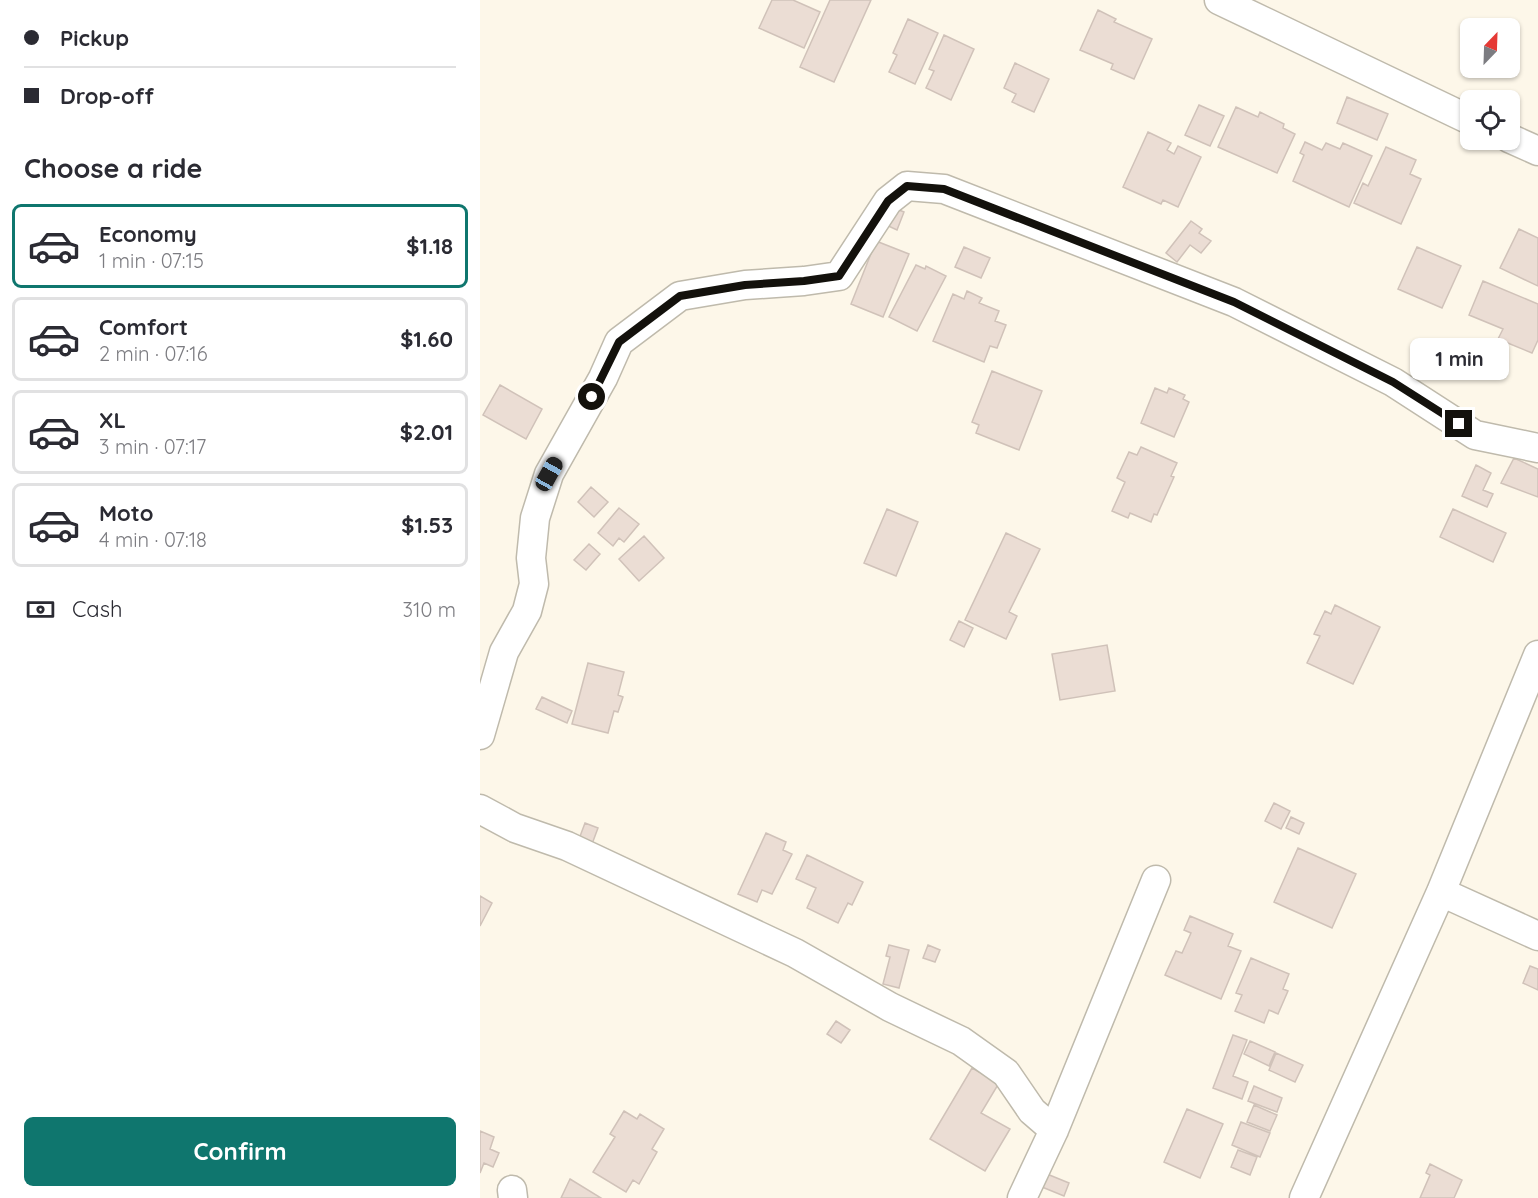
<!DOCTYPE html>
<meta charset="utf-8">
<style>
:root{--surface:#fff;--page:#f2f2f3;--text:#2b2b33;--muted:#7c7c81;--line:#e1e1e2;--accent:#0f766e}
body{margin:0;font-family:Quicksand,sans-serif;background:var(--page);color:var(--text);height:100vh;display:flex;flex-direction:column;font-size:22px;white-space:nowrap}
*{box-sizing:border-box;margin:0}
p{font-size:20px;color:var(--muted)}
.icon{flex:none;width:33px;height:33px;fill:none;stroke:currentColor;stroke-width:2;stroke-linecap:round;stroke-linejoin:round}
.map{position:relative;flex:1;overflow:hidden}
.sheet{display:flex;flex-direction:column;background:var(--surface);width:480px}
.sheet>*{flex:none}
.hud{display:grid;align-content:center;height:132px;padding:0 24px;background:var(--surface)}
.needle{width:39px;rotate:23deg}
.tools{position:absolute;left:980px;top:18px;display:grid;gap:12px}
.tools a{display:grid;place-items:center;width:60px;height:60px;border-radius:9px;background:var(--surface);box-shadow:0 2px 4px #0004;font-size:30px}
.end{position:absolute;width:27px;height:27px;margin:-14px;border:8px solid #13110c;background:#fff;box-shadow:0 0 0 3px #fff}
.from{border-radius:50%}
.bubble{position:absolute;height:42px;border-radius:9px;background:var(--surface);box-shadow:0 2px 4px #0004;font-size:20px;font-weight:800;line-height:42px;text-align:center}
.car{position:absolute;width:18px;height:36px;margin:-18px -9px;border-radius:8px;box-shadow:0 0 4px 2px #0007;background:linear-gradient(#222 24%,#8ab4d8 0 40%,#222 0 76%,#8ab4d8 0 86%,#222 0)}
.hud b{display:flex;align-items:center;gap:21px;height:57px;font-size:22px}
.hud b+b{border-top:2px solid var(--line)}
.hud i{width:15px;height:15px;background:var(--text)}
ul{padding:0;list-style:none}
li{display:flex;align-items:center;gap:18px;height:84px;margin:0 12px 9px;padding:0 12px;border:3px solid var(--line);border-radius:9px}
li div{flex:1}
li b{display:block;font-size:22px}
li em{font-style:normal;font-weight:800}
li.on{border-color:var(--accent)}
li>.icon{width:54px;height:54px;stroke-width:1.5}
h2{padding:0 24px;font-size:27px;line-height:72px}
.pay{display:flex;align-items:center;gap:15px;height:66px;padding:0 24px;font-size:22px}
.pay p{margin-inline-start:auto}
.cta{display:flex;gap:12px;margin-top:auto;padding:12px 24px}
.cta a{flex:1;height:69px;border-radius:9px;background:var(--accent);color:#fff;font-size:24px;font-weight:800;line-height:69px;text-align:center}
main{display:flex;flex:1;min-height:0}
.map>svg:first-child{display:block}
.building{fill:#ebddd4;stroke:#d0c2b9;stroke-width:1.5}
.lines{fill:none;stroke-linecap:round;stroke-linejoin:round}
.minor-casing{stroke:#bfbaac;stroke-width:31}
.minor{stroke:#fff;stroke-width:28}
.route{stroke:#13110c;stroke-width:8}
</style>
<main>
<section class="sheet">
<div class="hud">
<b><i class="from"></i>Pickup</b>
<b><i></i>Drop-off</b>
</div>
<h2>Choose a ride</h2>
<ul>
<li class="on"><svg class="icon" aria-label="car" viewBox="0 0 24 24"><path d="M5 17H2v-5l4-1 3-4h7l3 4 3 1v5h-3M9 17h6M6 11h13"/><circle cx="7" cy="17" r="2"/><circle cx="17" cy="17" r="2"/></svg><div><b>Economy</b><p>1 min · 07:15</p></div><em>$1.18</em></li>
<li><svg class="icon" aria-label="car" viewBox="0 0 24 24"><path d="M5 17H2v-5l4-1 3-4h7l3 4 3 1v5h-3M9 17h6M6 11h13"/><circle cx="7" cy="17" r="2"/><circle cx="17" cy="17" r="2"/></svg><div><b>Comfort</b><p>2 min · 07:16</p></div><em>$1.60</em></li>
<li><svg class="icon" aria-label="car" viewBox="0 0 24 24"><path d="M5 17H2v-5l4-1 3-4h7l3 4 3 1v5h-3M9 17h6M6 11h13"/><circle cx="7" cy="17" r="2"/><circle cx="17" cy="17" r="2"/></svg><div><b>XL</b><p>3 min · 07:17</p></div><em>$2.01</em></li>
<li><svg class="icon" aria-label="car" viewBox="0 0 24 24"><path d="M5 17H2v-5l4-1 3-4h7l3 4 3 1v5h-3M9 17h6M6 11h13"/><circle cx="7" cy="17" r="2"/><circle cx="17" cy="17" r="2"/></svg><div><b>Moto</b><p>4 min · 07:18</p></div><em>$1.53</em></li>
</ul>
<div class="pay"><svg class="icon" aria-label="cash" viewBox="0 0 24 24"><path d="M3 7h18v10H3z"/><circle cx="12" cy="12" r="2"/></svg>Cash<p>310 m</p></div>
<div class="cta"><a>Confirm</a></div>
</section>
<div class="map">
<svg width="1058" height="1198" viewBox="0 0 1058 1198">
<rect width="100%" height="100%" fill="#fdf7e9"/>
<path class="building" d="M292,0h21l27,12 -16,36 -45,-20z
M350,0h41l-37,82 -34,-15z
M618,10l18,9 -2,3 38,17 -18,40 -23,-10 2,-5 -33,-14z
M428,19l30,14 -23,51 -26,-12 8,-17 -4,-2z
M464,35l30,14 -23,51 -25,-12 8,-17 -5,-2z
M535,63l34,16 -15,33 -22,-10 4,-8 -12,-6z
M867,97l41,17 -11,26 -40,-17z
M719,105l25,11 -14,30 -25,-11z
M756,107l22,10 2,-5 24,12 -1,4 12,6 -18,39 -59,-26z
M668,132l23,11 -4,7 7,4 4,-8 23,11 -23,50 -15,-7 -2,4 -38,-17z
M825,142l17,8 4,-7 14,6 3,-6 29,13 -23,51 -56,-26 11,-26 -4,-2z
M906,147l30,13 -6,14 11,5 -20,45 -47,-21 9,-20 5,3z
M409,206l15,6 -7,18 -15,-7z
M711,221l11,8 -3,4 12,8 -10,12 -11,-8 -13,17 -11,-9z
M1039,229l19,9v48l-38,-18z
M396,241l33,13 -26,63 -32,-13z
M484,247l26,11 -9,20 -26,-11z
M937,247l44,19 -19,42 -44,-19z
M436,265l9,4 1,-3 20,10 -29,55 -28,-14z
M1003,281l55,23v36l-6,13 -34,-14 5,-10 -34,-14z
M487,291l15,7 -3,5 20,8 -4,10 11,4 -9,23 -7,-2 -6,16 -51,-21 20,-47 11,5z
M512,371l50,20 -23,59 -43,-17 3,-8 -7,-3z
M20,385l42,24 -16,30 -43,-24z
M675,388l12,5 2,-5 16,7 -2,4 6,3 -15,35 -33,-14z
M661,447l36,16 -6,13 3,1 -17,38 -3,-1 -3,8 -21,-9 -2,5 -16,-7 13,-29 -8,-4 12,-26 8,3z
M1034,458l24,11v28l-37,-14z
M996,465l15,8 -8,17 10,4 -6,13 -25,-11z
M111,487l17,15 -14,15 -16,-15z
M139,508l20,16 -15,18 -5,-4 -6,8 -15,-13z
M407,509l31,13 -22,54 -32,-13z
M973,509l53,24 -13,29 -53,-25z
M526,533l34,16 -31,63 8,4 -11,23 -41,-19z
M164,536l20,22 -25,23 -20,-22z
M109,544l11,10 -14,16 -12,-10z
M855,605l45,22 -27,57 -46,-21 13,-27 -6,-2 11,-23 6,3z
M479,621l14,7 -9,19 -14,-7z
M627,645l8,46 -55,9 -8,-46z
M108,663l36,9 -6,23 5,2 -5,15 -4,-1 -6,22 -36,-9z
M62,697l30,14 -5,12 -31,-14z
M794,803l16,8 -9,18 -16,-8z
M811,817l13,6 -5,11 -13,-6z
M105,823l13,5 -6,16 -13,-5z
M286,833l20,9 -3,8 9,4 -20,40 -10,-4 -5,12 -19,-8z
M818,848l58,26 -24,54 -58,-26z
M327,855l56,27 -11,23 -4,-2 -10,20 -31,-15 9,-20 -20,-9z
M0,896l12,7 -12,23z
M710,916l43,18 -5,12 13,5 -20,48 -56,-24 11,-24 6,2 9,-20 -7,-3z
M409,945l20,5 -10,38 -16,-4 7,-27 -4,-1z
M448,945l12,5 -5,12 -12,-4z
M771,958l38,16 -6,15 5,2 -10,23 -9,-4 -5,13 -29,-12 7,-16 -6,-2z
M1050,966l8,3v21l-15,-7z
M356,1021l14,9 -9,13 -14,-9z
M753,1035l14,5 -14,36 15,6 -6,17 -29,-11z
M770,1041l25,11 -6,14 -25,-12z
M796,1053l27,12 -8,17 -26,-12z
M492,1068l27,15 -18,30 29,16 -25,42 -55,-32z
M774,1086l28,12 -5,14 -29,-11z
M774,1105l23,10 -7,16 -23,-9z
M707,1109l36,15 -23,54 -36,-16z
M144,1111l13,8 3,-5 24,15 -12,20 5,3 -18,32 -6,-4 -7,12 -33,-20 22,-35 -5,-3z
M761,1122l29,11 -10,24 -28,-12z
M0,1131l14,6 -4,12 9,4 -6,14 -9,-4 -4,10z
M758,1150l19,7 -7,18 -19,-8z
M950,1164l32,16 -8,18h-34l10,-23 -4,-2z
M567,1174l22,9 -5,13 -22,-9z
M90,1179l31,19h-40z"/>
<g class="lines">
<g class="minor-casing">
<path id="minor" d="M739,0l251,120
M1029,138l29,13
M0,735l24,-83 23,-41 7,-27 -3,-26 4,-40 14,-44 54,-96 16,-36 61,-46 65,-11 59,-4 35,-5 49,-75 19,-15 37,3 290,113 159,80 82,53 63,13
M0,809l35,19 52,18 228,107 95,54 71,34 45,32 26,38 22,19
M961,892l97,44
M32,1190l1,8
M542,1198l32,-68 102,-250
M824,1198l137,-306 97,-237"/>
</g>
<use href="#minor" class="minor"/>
</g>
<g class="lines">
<path class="route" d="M112,397l27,-55 61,-46 65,-11 59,-4 35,-5 49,-75 19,-15 37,3 290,113 159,80 66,42"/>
</g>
</svg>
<div class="tools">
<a><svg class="needle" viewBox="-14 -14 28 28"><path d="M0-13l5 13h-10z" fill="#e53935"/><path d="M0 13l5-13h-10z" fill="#7c7c81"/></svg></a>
<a><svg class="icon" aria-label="locate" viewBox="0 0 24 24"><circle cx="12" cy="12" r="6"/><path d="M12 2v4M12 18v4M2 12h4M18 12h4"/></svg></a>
</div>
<i class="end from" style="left:112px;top:397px"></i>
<i class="end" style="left:979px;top:424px"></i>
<div class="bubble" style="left:930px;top:338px;width:99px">1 min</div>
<i class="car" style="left:69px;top:474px;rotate:29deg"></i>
</div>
</main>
